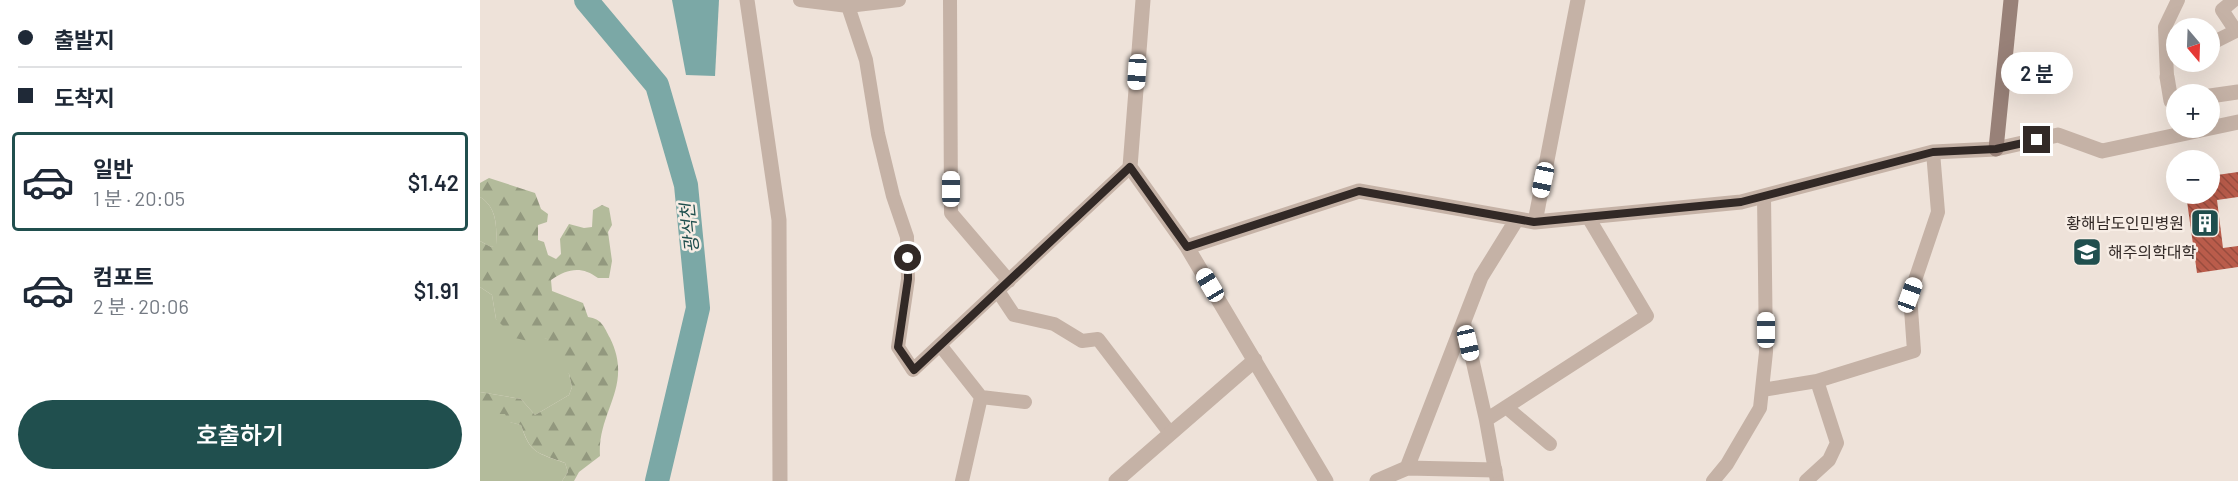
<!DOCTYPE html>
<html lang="ko">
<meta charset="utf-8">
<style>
:root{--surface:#fff;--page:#f6f6f7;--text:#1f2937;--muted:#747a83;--line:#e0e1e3;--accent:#204f4e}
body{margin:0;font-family:Barlow,"Noto Sans KR",sans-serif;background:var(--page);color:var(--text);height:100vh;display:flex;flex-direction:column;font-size:22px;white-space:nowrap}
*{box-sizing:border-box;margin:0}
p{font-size:20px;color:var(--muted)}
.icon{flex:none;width:33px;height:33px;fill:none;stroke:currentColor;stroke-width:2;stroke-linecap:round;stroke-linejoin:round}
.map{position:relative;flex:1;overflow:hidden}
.drawer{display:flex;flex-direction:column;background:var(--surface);width:480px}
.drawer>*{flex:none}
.top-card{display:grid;align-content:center;height:132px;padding:0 18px;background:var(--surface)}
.needle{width:39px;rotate:161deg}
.controls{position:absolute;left:1686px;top:18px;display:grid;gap:12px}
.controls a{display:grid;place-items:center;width:54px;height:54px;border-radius:50%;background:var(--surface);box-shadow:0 6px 24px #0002;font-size:30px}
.end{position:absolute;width:27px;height:27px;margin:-14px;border:8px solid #322926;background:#fff;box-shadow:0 0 0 3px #fff}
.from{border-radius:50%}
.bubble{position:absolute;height:42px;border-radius:21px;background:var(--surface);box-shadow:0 6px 24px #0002;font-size:20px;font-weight:600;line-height:42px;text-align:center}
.car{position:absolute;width:18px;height:36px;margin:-18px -9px;border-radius:8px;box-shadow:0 0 4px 2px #0007;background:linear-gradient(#fff 24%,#345 0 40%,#fff 0 76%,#345 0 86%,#fff 0)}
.top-card b{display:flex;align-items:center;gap:21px;height:57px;font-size:22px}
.top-card b+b{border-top:2px solid var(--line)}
.top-card i{width:15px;height:15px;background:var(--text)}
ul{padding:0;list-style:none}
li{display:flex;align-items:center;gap:18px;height:99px;margin:0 12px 9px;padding:0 6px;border:3px solid transparent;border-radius:6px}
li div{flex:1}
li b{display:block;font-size:22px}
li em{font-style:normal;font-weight:600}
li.current{border-color:var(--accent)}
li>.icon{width:54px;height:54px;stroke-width:1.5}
.action{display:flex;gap:12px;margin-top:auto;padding:12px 18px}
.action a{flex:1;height:69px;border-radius:36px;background:var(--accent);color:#fff;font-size:24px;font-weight:600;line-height:69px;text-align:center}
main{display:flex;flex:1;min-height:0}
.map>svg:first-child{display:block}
.green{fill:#b3bb9b}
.forest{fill:url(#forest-firs)}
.water{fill:#7ba8a6}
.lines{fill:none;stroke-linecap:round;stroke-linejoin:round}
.river{stroke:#7ba8a6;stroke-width:24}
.building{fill:url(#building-back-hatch)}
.minor{stroke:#c5b2a6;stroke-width:14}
.tertiary{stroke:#c5b2a6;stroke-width:15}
.secondary{stroke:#988178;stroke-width:15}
.route{stroke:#322926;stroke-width:8}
.labels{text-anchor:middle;stroke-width:5;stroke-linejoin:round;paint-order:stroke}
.poi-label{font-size:16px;fill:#322926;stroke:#f7ede5;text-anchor:end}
.water-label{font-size:18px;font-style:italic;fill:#204f4e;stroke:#f7ede5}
</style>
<main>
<section class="drawer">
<div class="top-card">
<b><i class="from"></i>출발지</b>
<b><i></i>도착지</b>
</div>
<ul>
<li class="current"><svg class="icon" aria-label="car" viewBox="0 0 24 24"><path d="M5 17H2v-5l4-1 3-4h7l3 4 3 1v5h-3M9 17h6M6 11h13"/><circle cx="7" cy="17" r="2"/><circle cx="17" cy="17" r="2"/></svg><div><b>일반</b><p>1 분 · 20:05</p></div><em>$1.42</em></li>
<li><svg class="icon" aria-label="car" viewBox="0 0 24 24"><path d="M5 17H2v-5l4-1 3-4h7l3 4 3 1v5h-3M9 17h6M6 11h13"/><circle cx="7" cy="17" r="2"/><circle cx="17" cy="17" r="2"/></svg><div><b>컴포트</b><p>2 분 · 20:06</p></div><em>$1.91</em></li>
</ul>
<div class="action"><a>호출하기</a></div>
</section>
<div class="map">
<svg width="1758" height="481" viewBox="0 0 1758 481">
<defs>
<pattern id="forest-firs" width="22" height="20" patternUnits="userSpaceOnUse" patternTransform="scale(1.5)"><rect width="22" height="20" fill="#b3bb9b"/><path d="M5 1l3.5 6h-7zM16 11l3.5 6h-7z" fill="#92987e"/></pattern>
<pattern id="building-back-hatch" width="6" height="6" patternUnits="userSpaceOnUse" patternTransform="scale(1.5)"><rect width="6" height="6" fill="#ba5c4b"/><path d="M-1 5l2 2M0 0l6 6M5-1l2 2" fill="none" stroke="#984c3e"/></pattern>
</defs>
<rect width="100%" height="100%" fill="#eee2d9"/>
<path class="green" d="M0,197c17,10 17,30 16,49l-5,1 -11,-6z
M0,287l12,8 4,24 51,20 22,35 3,13 -3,8 -34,20 -14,-16 -41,-7z
M0,414h26l4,8 11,3c9,29 17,28 44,38l3,9 -6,9h-82z"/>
<path class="forest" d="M9,178l46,15 6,16 7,5 -1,8 -9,3v15l6,2 4,13 8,4 5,-5 -1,-15 9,-15 15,4 8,-1 1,-17 9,-5 7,3 3,17 -4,7 4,29 -3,17h-11c-16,-12 -30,-10 -47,2l1,11 31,12 5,14c14,2 16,10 22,21 24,49 -13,73 -10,118l-21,16 -5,9h-12l6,-9 -3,-9c-28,-11 -34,-8 -44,-38l-12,-3 -4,-8h-25v-22l41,7 14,16 34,-20 3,-8 -3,-13c-13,-7 -20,-21 -22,-35l-8,-1 -7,4 -17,-4 -19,-19 -4,-24 -12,-8v-46l11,6 5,-2c1,-18 1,-38 -16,-48v-14z"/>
<path class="water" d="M192,0h47l-4,76 -29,-1z"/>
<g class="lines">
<path class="river" d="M106,0l71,85 29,100 12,123 -41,173"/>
</g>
<path class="building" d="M1758,172v25l-21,3 6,48 15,-2v21l-41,6 -11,-79h24v-18z"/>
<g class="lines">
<path class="minor" d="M320,0l48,6 51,-6
M470,0l1,213 58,68
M368,6l18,54 12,74 15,62 14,41 1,42 -10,68 15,23 217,-203
M1730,44l26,-13 -14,-21 12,-10
M1687,77l-2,-50 13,-27
M518,291l16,24 40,9 28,17 16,-2 72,94
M984,323l22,97 161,-104 -59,-99
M460,345l41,52 44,5
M1282,390l55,-9 97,-30 -4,-56 28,-83 -5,-60
M1026,407l44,37
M1006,420l11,61
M482,481l19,-84
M1233,481l14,-17 33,-56 6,-56 -2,-156
M1326,481l23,-21 8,-17 -20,-62"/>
<path class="tertiary" d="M267,0l32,220 1,261
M663,0l-13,167 57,80 172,-56 176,31 206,-20 192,-50 63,-3 62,-14 44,16 136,-29
M1687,77l4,24h5
M1730,96l28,-4
M1055,222l43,-222
M707,247l139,234
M927,468l88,2
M636,481l139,-121
M897,481l30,-13 74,-191 36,-58"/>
<path class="secondary" d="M1516,149l15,-149"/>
</g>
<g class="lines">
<path class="route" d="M428,258v21l-10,68 16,23 216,-203 57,80 172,-56 175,31 207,-20 192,-50 63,-3 41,-9"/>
</g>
<defs>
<g id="building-square" transform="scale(1.5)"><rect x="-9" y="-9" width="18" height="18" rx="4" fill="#204f4e" stroke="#f7ede5"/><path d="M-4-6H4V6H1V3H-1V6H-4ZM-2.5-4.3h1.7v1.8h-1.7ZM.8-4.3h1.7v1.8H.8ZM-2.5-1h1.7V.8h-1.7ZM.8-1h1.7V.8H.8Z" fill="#fff"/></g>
<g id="university-square" transform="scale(1.5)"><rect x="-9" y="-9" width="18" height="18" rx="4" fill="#204f4e" stroke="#f7ede5"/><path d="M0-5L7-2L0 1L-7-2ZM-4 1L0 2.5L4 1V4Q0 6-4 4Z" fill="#fff"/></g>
</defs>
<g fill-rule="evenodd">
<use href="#building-square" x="1725" y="223"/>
<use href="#university-square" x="1607" y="252"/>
</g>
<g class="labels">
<g class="poi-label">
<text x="1704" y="229">황해남도인민병원</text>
<text x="1628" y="258" text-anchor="start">해주의학대학</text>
</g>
<g class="water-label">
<text transform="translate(210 228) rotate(-96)" y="6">광석천</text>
</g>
</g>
</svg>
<div class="controls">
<a><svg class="needle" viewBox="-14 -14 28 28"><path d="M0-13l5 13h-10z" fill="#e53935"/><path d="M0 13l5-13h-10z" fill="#747a83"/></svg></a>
<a>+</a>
<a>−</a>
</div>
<i class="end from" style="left:428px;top:258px"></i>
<i class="end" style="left:1557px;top:140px"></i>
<div class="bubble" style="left:1521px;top:52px;width:72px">2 분</div>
<i class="car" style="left:657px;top:72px;rotate:184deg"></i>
<i class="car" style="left:1063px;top:180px;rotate:192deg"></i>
<i class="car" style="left:471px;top:189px;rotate:0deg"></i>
<i class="car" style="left:730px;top:285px;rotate:329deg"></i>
<i class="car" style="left:1430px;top:295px;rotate:20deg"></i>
<i class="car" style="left:1286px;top:330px;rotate:0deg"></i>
<i class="car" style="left:988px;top:343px;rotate:167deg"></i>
</div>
</main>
